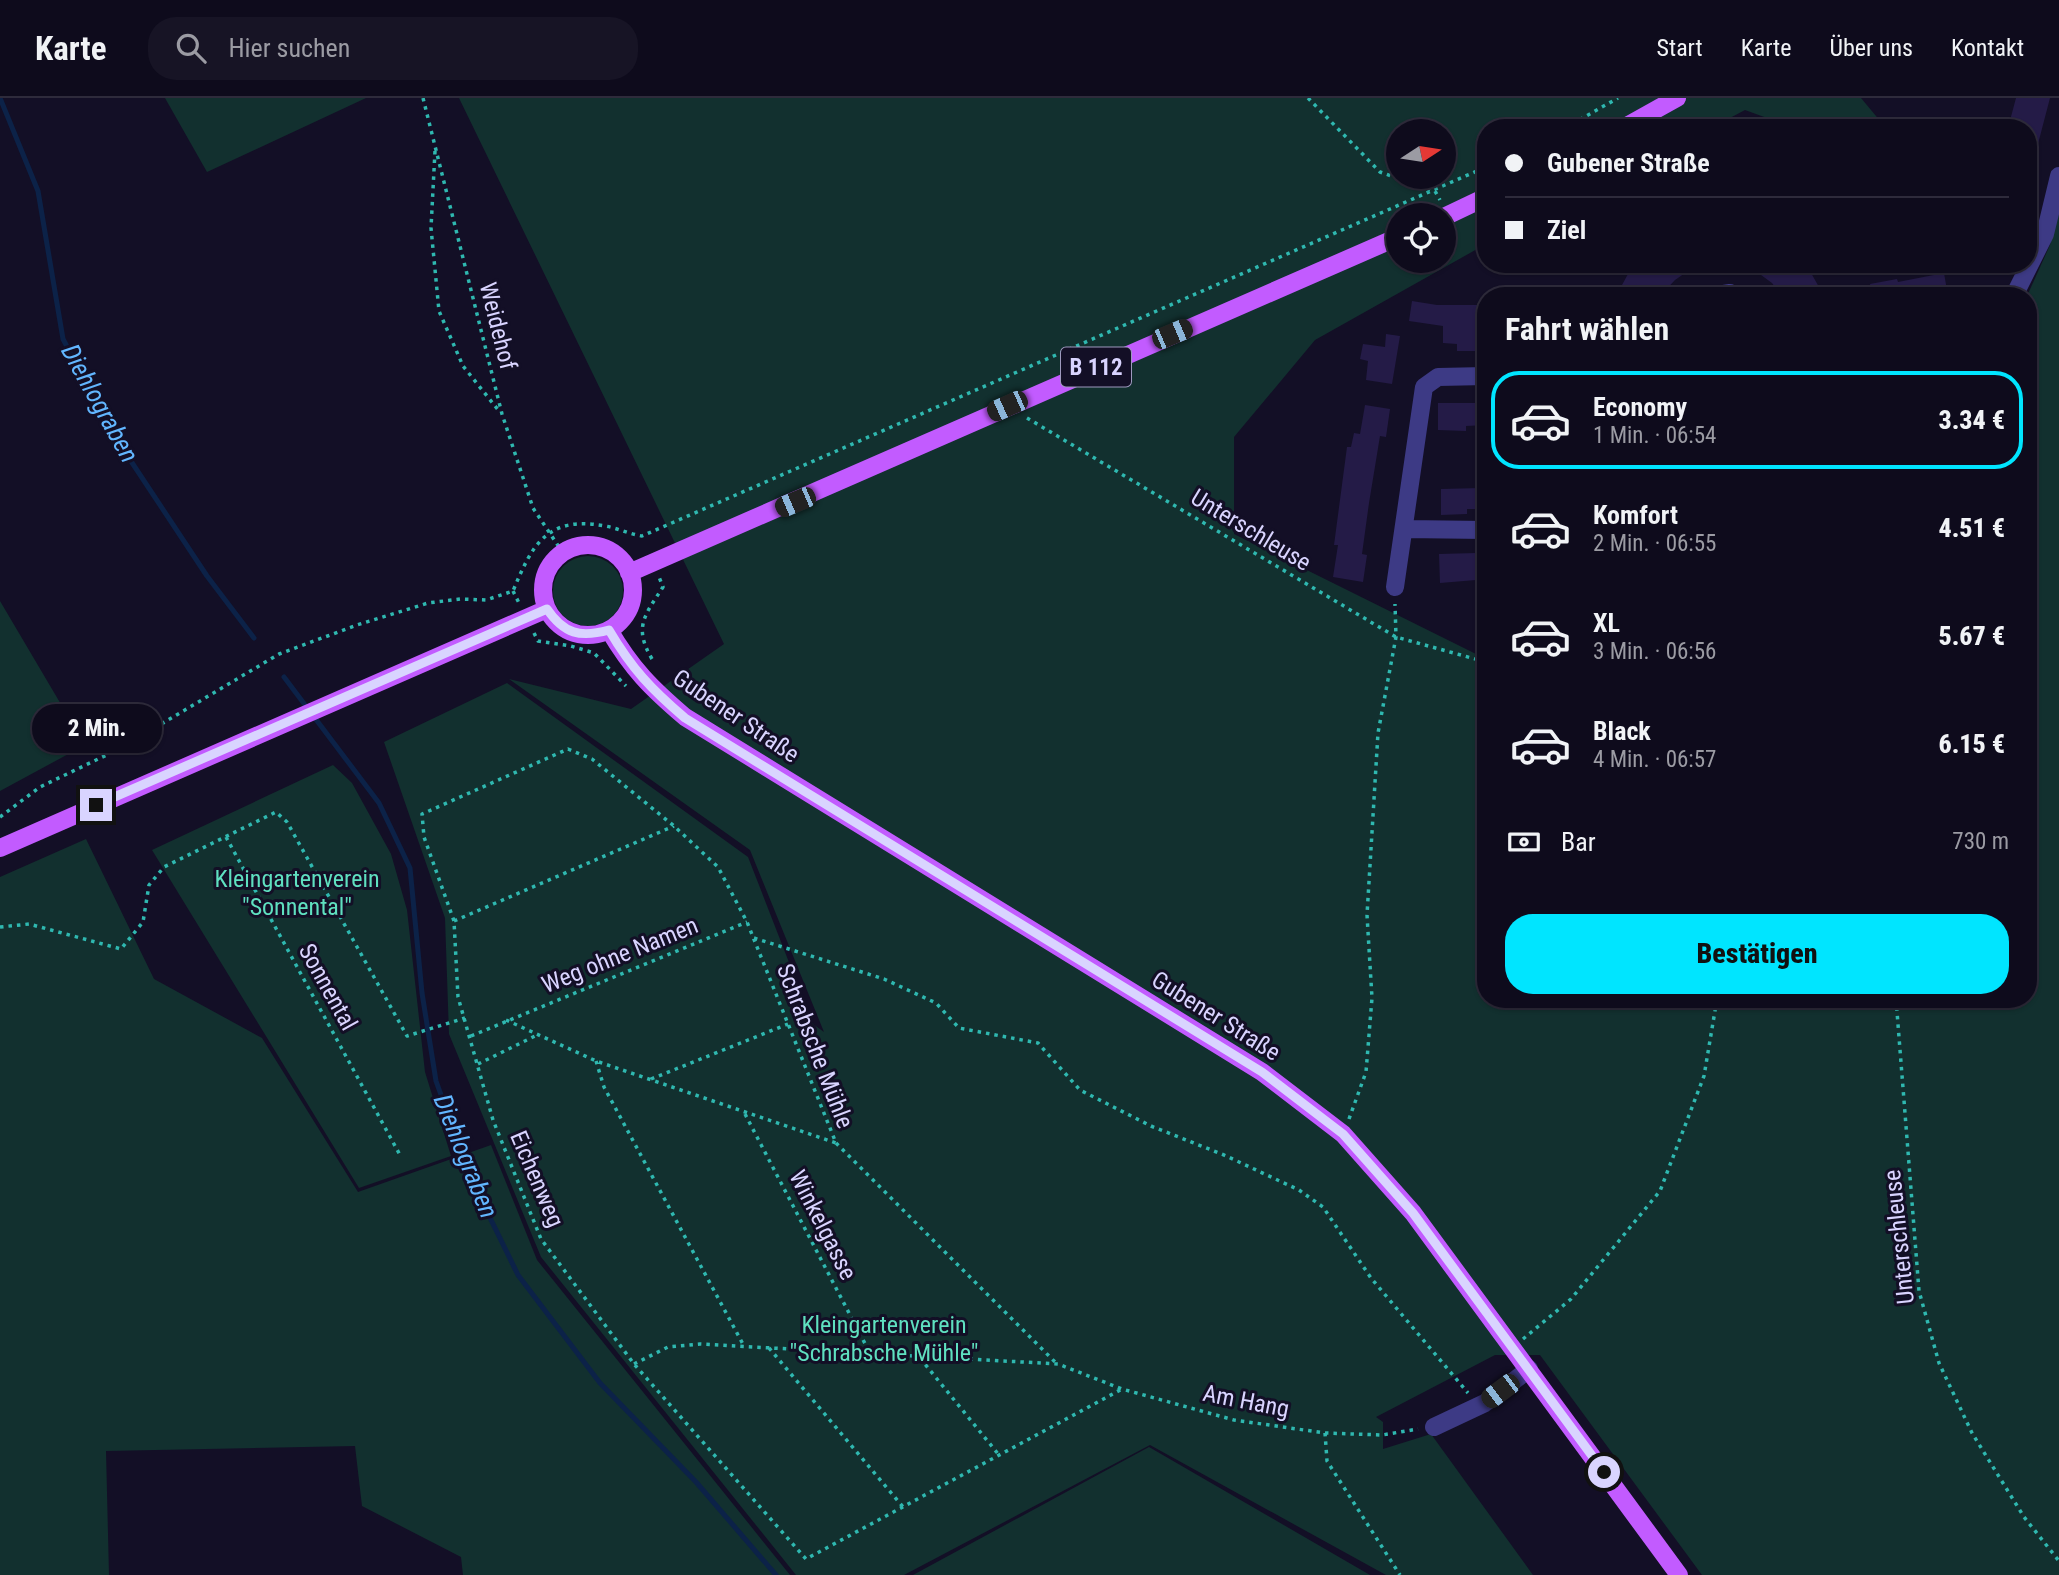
<!DOCTYPE html>
<html lang="de">
<meta charset="utf-8">
<style>
:root{--surface:#0e0b1c;--page:#171425;--text:#f1f3f6;--muted:#9b9ba3;--line:#2e2b3b;--accent:#00e5ff}
body{margin:0;font-family:"Roboto Condensed",sans-serif;background:var(--page);color:var(--text);height:100vh;display:flex;flex-direction:column;font-size:26px;white-space:nowrap}
*{box-sizing:border-box;margin:0}
p{font-size:23px;color:var(--muted)}
.icon{flex:none;width:38px;height:38px;fill:none;stroke:currentColor;stroke-width:2;stroke-linecap:round;stroke-linejoin:round}
.map{position:relative;flex:1;overflow:hidden}
.panel{position:absolute;left:1477px;top:189px;width:560px;height:721px;display:flex;flex-direction:column;background:var(--surface);border-radius:28px;box-shadow:0 2px 5px #0004,0 0 0 2px var(--line)}
.panel>*{flex:none}
.guide{position:absolute;left:1477px;top:21px;width:560px;height:154px;border-radius:28px;box-shadow:0 2px 5px #0004,0 0 0 2px var(--line);display:grid;align-content:center;height:154px;padding:0 28px;background:var(--surface)}
.needle{width:46px;rotate:78deg}
.fabs{position:absolute;left:1386px;top:21px;display:grid;gap:14px}
.fabs a{display:grid;place-items:center;width:70px;height:70px;border-radius:50%;background:var(--surface);box-shadow:0 2px 5px #0004,0 0 0 2px var(--line);font-size:35px}
.end{position:absolute;width:32px;height:32px;margin:-16px;border:9px solid #d9d4ff;background:#111;box-shadow:0 0 0 4px #111}
.from{border-radius:50%}
.bubble{position:absolute;height:49px;border-radius:24px;background:var(--surface);box-shadow:0 2px 5px #0004,0 0 0 2px var(--line);font-size:23px;font-weight:800;line-height:49px;text-align:center}
.car{position:absolute;width:21px;height:42px;margin:-21px -10px;border-radius:9px;box-shadow:0 0 5px 2px #0007;background:linear-gradient(#222 24%,#8ab4d8 0 40%,#222 0 76%,#8ab4d8 0 86%,#222 0)}
.guide b{display:flex;align-items:center;gap:24px;height:66px;font-size:26px}
.guide b+b{border-top:2px solid var(--line)}
.guide i{width:18px;height:18px;background:var(--text)}
ul{padding:0;list-style:none}
li{display:flex;align-items:center;gap:21px;height:98px;margin:0 14px 10px;padding:0 14px;border:4px solid transparent;border-radius:28px}
li div{flex:1}
li b{display:block;font-size:26px}
li em{font-style:normal;font-weight:800}
li.selected{border-color:var(--accent)}
li>.icon{width:63px;height:63px;stroke-width:1.5}
h2{padding:0 28px;font-size:32px;line-height:84px}
.pay{display:flex;align-items:center;gap:18px;height:77px;padding:0 28px;font-size:26px}
.pay p{margin-inline-start:auto}
.primary-button{display:flex;gap:14px;margin-top:auto;padding:14px 28px}
.primary-button a{flex:1;height:80px;border-radius:28px;background:var(--accent);color:#111;font-size:28px;font-weight:800;line-height:80px;text-align:center}
header{display:flex;align-items:center;gap:42px;box-sizing:border-box;height:98px;padding:0 35px;background:var(--surface);border-bottom:2px solid var(--line)}
header strong{font-size:33px}
nav{display:flex;gap:38px;margin-inline-start:auto;font-size:24px}
.search{width:490px;height:63px;background:var(--page);display:flex;align-items:center;gap:18px;box-sizing:border-box;padding:0 24px;border-radius:28px;color:var(--muted);font-size:26px}
.map>svg:first-child{display:block}
.green{fill:#12302f;fill-rule:evenodd}
.lines{fill:none;stroke-linecap:round;stroke-linejoin:round}
.stream{stroke:#0c2248;stroke-width:5}
.building{fill:#241b47}
.path{stroke:#2fb8b0;stroke-width:3.5;stroke-dasharray:3.5 5;stroke-linecap:butt}
.minor{stroke:#3d3a85;stroke-width:18}
.major{stroke:#c25bff;stroke-width:18}
.route{stroke:#d9d4ff;stroke-width:9}
.labels{text-anchor:middle;stroke-width:6;stroke-linejoin:round;paint-order:stroke}
.shield{fill:#130f26;stroke:#9e99be;stroke-width:2}
.shield-label{font-size:23px;font-weight:bold;fill:#d9d4ff}
.street-label{font-size:24px;fill:#d9d4ff;stroke:#130f26}
.park-label{font-size:24px;fill:#5fe0c0;stroke:#130f26}
.water-label{font-size:26px;font-style:italic;fill:#62b6ff;stroke:#130f26}
</style>
<header>
<strong>Karte</strong>
<div class="search"><svg class="icon" aria-label="search" viewBox="0 0 24 24"><circle cx="10" cy="10" r="6"/><path d="M15 15l6 6"/></svg>Hier suchen</div>
<nav><a>Start</a><a>Karte</a><a>Über uns</a><a>Kontakt</a></nav>
</header>
<div class="map">
<svg width="2059" height="1477" viewBox="0 0 2059 1477">
<rect width="100%" height="100%" fill="#130f26"/>
<path class="green" d="M165,0h201l-159,74z
M459,0h1402l25,30h-92l-49,-18 -34,18h-225v116l-171,96 -81,97v97l242,120h10v345h542l-1,-703 23,-51 9,-35v1365h-357l-162,-220h-45l-119,62 7,5v27l48,-15 102,141h-147l-236,-130 -246,130h-108l-255,-318 -92,-223 -4,-116 -61,-176 123,-59 241,174 65,167 11,8 -74,-182 -241,-171 122,30 93,-65zM1398,33h46v46h-46zM1398,117h46v46h-46z
M553 493a35 35 0 1 1 70 0a35 35 0 1 1-70 0Z
M0,503l85,144 -85,46z
M333,667l19,18 39,71 16,56 18,162 26,84 -92,32 -207,-338z
M86,741l68,140 108,59 96,154 133,-47 46,115 253,315h-327l-2,-18 -99,-51 -7,-60 -249,5 3,124h-109v-698z
M1149,1349l221,128h-457z"/>
<g class="lines">
<path class="stream" d="M0,0l38,93 25,148 54,101 90,136 47,62
M284,579l95,126 31,65 12,125 14,88 37,102 45,92 82,108 96,99 80,93"/>
</g>
<path class="building" d="M2016,0h34l-17,65h-5v-35h-20z
M1636,166h62l-23,16 -15,16h-44l12,-22z
M1746,166h60l18,32h-42l-10,-13z
M1944,175l4,23h-82l-1,-7 6,-1 -1,-4 27,-5 1,3z
M1412,203l25,4h45v10h4v29h-9l1,7h-21v-7l-14,-1v-17l-34,-5z
M1386,236l14,2 -8,48 -26,-4 2,-19 -8,-2 3,-15 22,3z
M1438,305h48v22l-20,1v5l-28,-1z
M1365,307l25,4 -4,28 -6,-1 -11,67 -7,51 5,1 -4,27 -30,-5 5,-32h-4l13,-98h4l3,-14 6,1z
M1481,390v21h-14v5l-26,1v-26z
M1476,455v27l-36,3 -1,-29z"/>
<g class="lines">
<path class="path" d="M423,0l79,316 31,94 30,45
M1308,0l72,74 55,19 5,9
M1565,30l53,-30
M435,53l-4,77 8,83 24,55 36,45
M1027,320l369,219 90,25
M513,493l7,14
M534,535l4,8 33,5 23,7 32,33
M652,561c-19,-32 -7,-44 11,-72l-4,-10
M0,719l40,-30 81,-39 158,-94 78,-29 71,-22 32,-4 26,1 27,-9c19,-46 34,-76 92,-65 12,2 24,8 37,10l844,-369
M226,739l174,318
M454,823l220,-95
M0,829l29,-3 92,25 22,-27 6,-37 15,-18 112,-55 11,10 120,214 58,-18
M754,840l130,41 52,24 23,25 79,15 42,47 71,36 73,29 75,35 24,17 48,71 97,115
M1896,901l23,292 20,72 33,70 52,84 35,44
M506,922l90,41 240,82 -89,-221 -29,-55 -44,-41 -82,-67 -24,-10 -146,65 2,23 30,84 4,76 35,123 48,119 93,125 172,195 316,-170
M471,938l276,-114
M596,963l8,26 140,259
M478,966l59,-29
M651,981l137,-55
M745,1016l126,241
M1349,1021l17,-47 6,-74 -5,-83 11,-182 18,-96 -1,-33
M836,1045l220,220
M1523,1241l48,-40 89,-108 44,-115 13,-77
M769,1250l134,159
M920,1260l79,97
M634,1266l34,-17 32,-3 358,20 64,25 112,31 91,13 57,2 36,-6
M1325,1335l2,28 73,114"/>
<path class="minor" d="M1711,198l19,-3 5,3
M2014,198l31,-62 14,-58
M1404,431l82,1
M1395,489l29,-200 14,-10 48,-1
M1434,1329l51,-24 44,-34"/>
<path class="major" d="M1623,30l54,-30
M1444,119l42,-20
M543 492a45 45 0 1 1 90 0a45 45 0 1 1-90 0Z
M629,475l769,-336
M609,532c23,39 42,58 76,87l577,355 81,62 70,79 266,362
M0,750l547,-239"/>
</g>
<g class="lines">
<path class="route" d="M96,707l451,-196c17,25 33,29 62,21 23,39 42,59 76,88l577,354 81,62 70,79 191,259"/>
</g>
<g class="labels">
<rect class="shield" x="1061" y="249.5" width="70" height="39" rx="5"/>
<g class="shield-label">
<text x="1096" y="277">B 112</text>
</g>
<g class="street-label">
<text transform="translate(498 228) rotate(76)" y="8">Weidehof</text>
<text transform="translate(1251 432) rotate(31)" y="8">Unterschleuse</text>
<text transform="translate(736 618) rotate(34)" y="8">Gubener Straße</text>
<text transform="translate(620 857) rotate(-22)" y="8">Weg ohne Namen</text>
<text transform="translate(328 889) rotate(61)" y="8">Sonnental</text>
<text transform="translate(1216 918) rotate(32)" y="8">Gubener Straße</text>
<text transform="translate(815 948) rotate(69)" y="8">Schrabsche Mühle</text>
<text transform="translate(537 1081) rotate(67)" y="8">Eichenweg</text>
<text transform="translate(823 1127) rotate(63)" y="8">Winkelgasse</text>
<text transform="translate(1899 1139) rotate(-96)" y="8">Unterschleuse</text>
<text transform="translate(1246 1303) rotate(11)" y="8">Am Hang</text>
</g>
<g class="park-label">
<text x="297" y="789">Kleingartenverein<tspan x="297" dy="28">"Sonnental"</tspan></text>
<text x="884" y="1235">Kleingartenverein<tspan x="884" dy="28">"Schrabsche Mühle"</tspan></text>
</g>
<g class="water-label">
<text transform="translate(100 305) rotate(61)" y="9">Diehlograben</text>
<text transform="translate(466 1058) rotate(68)" y="9">Diehlograben</text>
</g>
</g>
</svg>
<div class="fabs">
<a><svg class="needle" viewBox="-14 -14 28 28"><path d="M0-13l5 13h-10z" fill="#e53935"/><path d="M0 13l5-13h-10z" fill="#9b9ba3"/></svg></a>
<a><svg class="icon" aria-label="locate" viewBox="0 0 24 24"><circle cx="12" cy="12" r="6"/><path d="M12 2v4M12 18v4M2 12h4M18 12h4"/></svg></a>
</div>
<i class="end from" style="left:1604px;top:1374px"></i>
<i class="end" style="left:96px;top:707px"></i>
<div class="bubble" style="left:32px;top:606px;width:130px">2 Min.</div>
<i class="car" style="left:1172px;top:236px;rotate:67deg"></i>
<i class="car" style="left:1007px;top:308px;rotate:246deg"></i>
<i class="car" style="left:795px;top:404px;rotate:247deg"></i>
<i class="car" style="left:1500px;top:1293px;rotate:233deg"></i>
<div class="guide">
<b><i class="from"></i>Gubener Straße</b>
<b><i></i>Ziel</b>
</div>
<section class="panel">
<h2>Fahrt wählen</h2>
<ul>
<li class="selected"><svg class="icon" aria-label="car" viewBox="0 0 24 24"><path d="M5 17H2v-5l4-1 3-4h7l3 4 3 1v5h-3M9 17h6M6 11h13"/><circle cx="7" cy="17" r="2"/><circle cx="17" cy="17" r="2"/></svg><div><b>Economy</b><p>1 Min. · 06:54</p></div><em>3.34 €</em></li>
<li><svg class="icon" aria-label="car" viewBox="0 0 24 24"><path d="M5 17H2v-5l4-1 3-4h7l3 4 3 1v5h-3M9 17h6M6 11h13"/><circle cx="7" cy="17" r="2"/><circle cx="17" cy="17" r="2"/></svg><div><b>Komfort</b><p>2 Min. · 06:55</p></div><em>4.51 €</em></li>
<li><svg class="icon" aria-label="car" viewBox="0 0 24 24"><path d="M5 17H2v-5l4-1 3-4h7l3 4 3 1v5h-3M9 17h6M6 11h13"/><circle cx="7" cy="17" r="2"/><circle cx="17" cy="17" r="2"/></svg><div><b>XL</b><p>3 Min. · 06:56</p></div><em>5.67 €</em></li>
<li><svg class="icon" aria-label="car" viewBox="0 0 24 24"><path d="M5 17H2v-5l4-1 3-4h7l3 4 3 1v5h-3M9 17h6M6 11h13"/><circle cx="7" cy="17" r="2"/><circle cx="17" cy="17" r="2"/></svg><div><b>Black</b><p>4 Min. · 06:57</p></div><em>6.15 €</em></li>
</ul>
<div class="pay"><svg class="icon" aria-label="cash" viewBox="0 0 24 24"><path d="M3 7h18v10H3z"/><circle cx="12" cy="12" r="2"/></svg>Bar<p>730 m</p></div>
<div class="primary-button"><a>Bestätigen</a></div>
</section>
</div>
